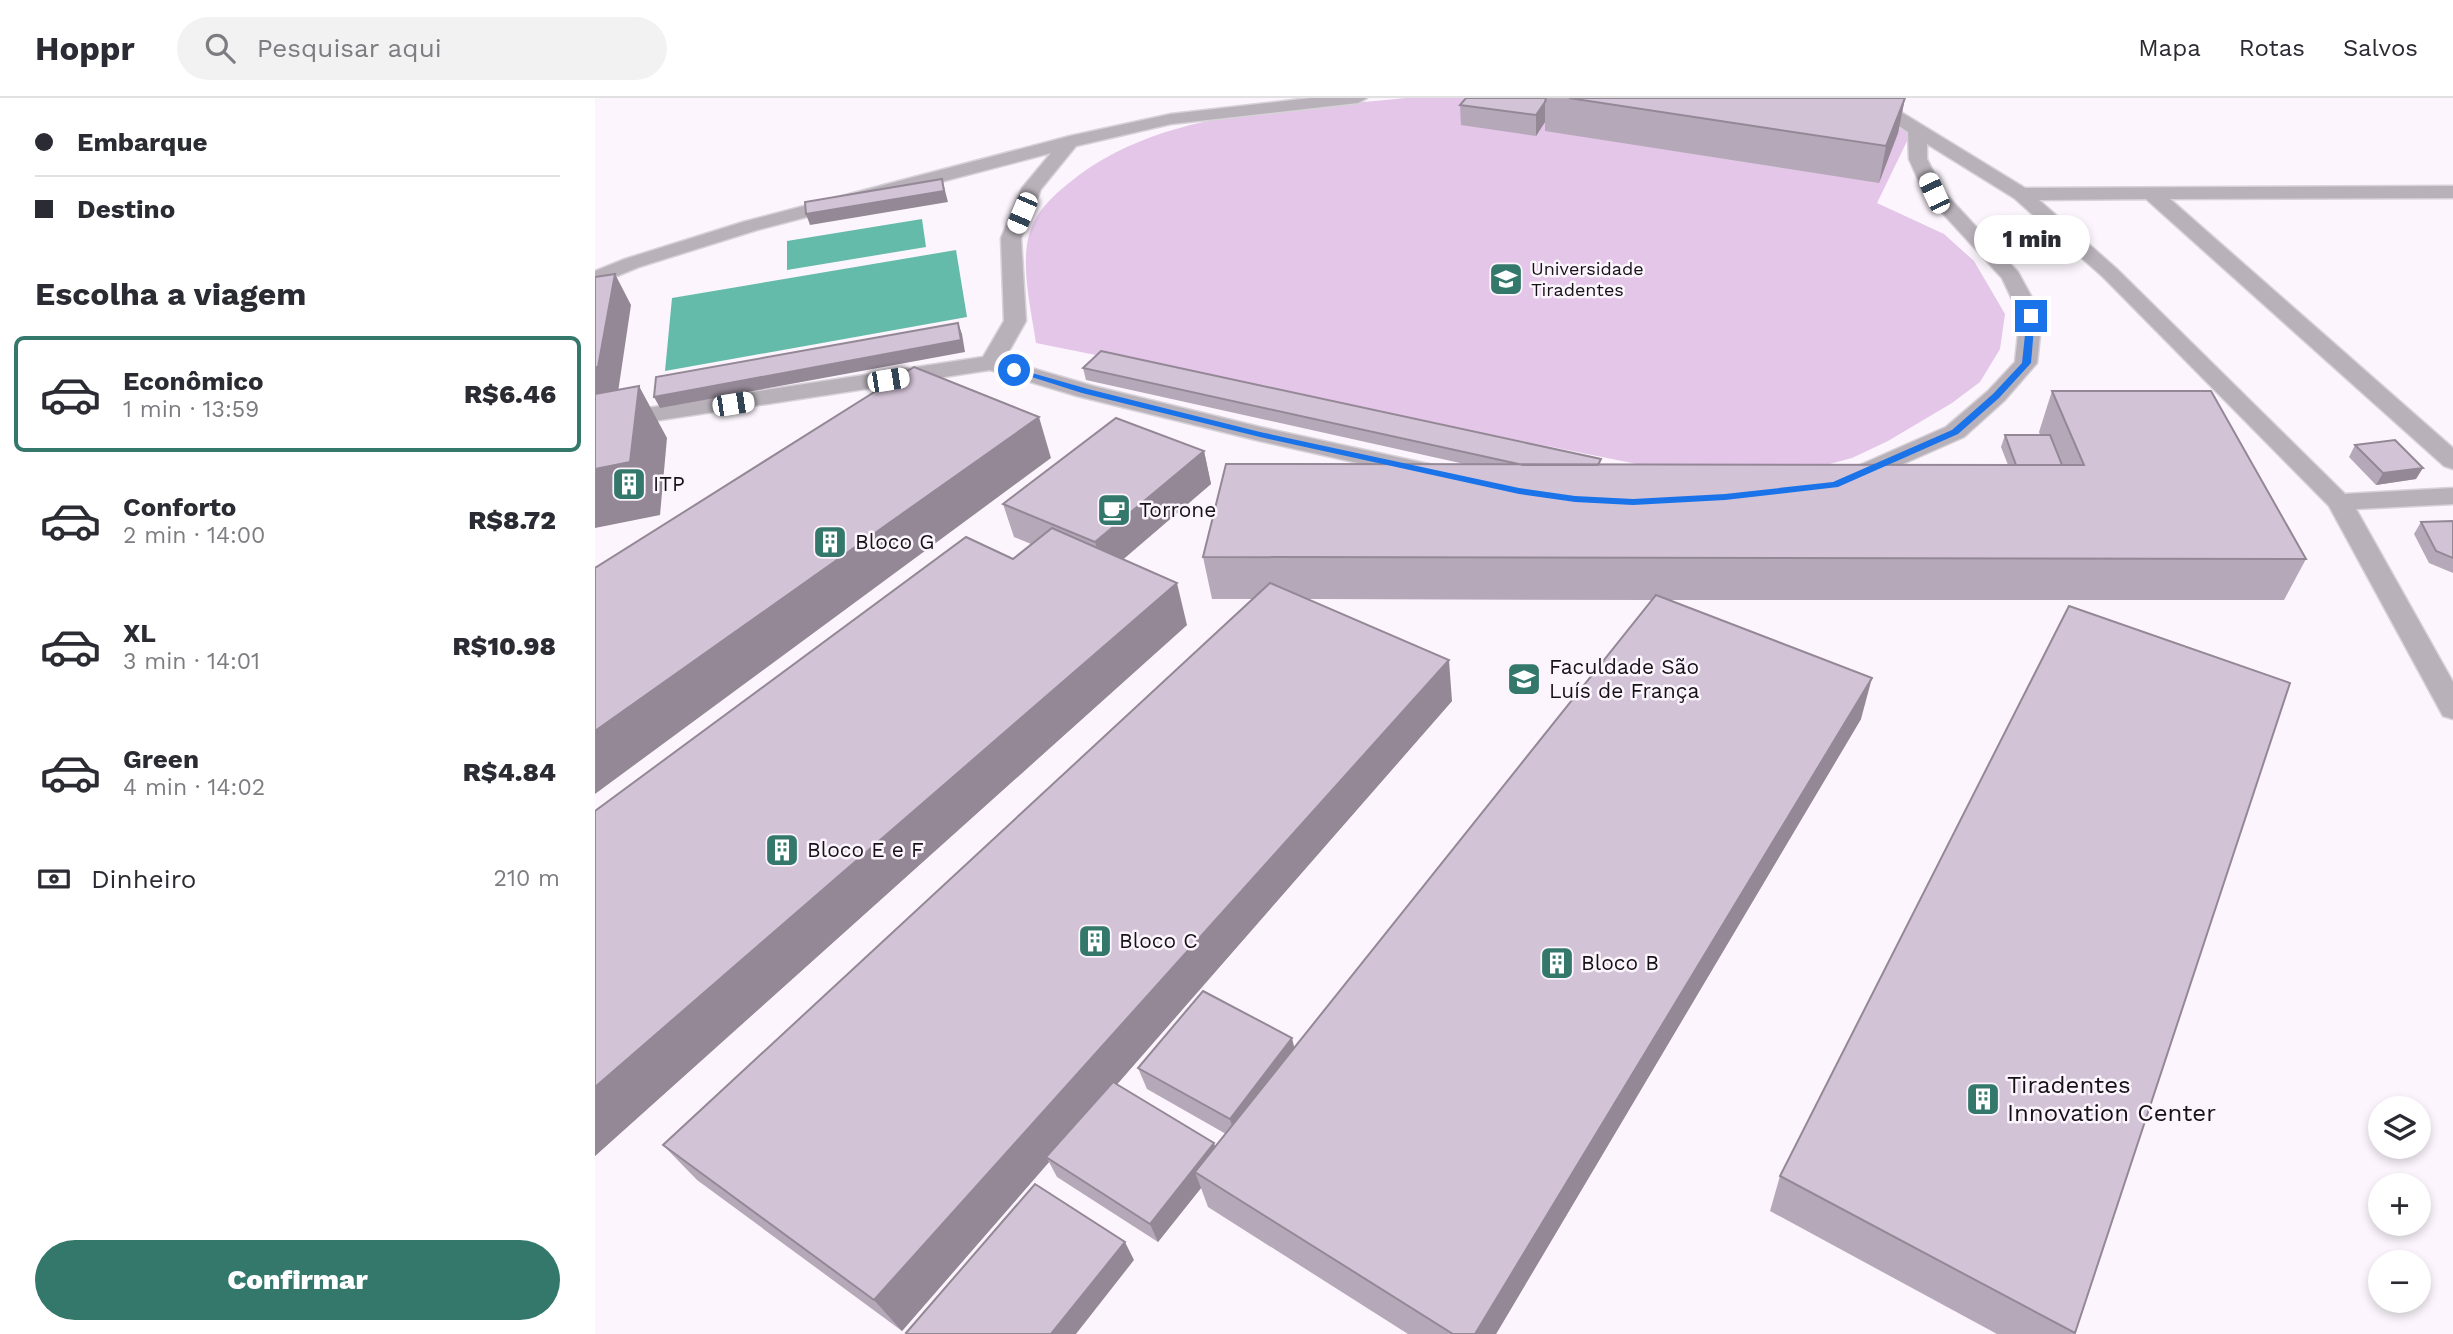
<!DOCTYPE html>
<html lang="pt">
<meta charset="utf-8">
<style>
:root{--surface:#fff;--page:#f2f2f3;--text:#2b2b33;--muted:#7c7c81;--line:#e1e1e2;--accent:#34786b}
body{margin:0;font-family:"Work Sans",sans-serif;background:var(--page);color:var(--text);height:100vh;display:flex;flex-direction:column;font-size:26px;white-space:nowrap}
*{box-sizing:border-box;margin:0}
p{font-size:23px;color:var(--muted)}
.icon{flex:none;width:38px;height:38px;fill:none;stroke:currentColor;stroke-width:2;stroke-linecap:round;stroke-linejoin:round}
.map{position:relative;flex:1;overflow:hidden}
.drawer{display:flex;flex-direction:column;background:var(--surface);width:595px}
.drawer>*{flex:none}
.guide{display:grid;align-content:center;height:154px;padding:0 35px;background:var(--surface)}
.fabs{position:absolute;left:1773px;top:998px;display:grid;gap:14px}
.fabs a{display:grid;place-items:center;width:63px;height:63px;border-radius:50%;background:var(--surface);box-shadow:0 4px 10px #0003;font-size:35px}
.end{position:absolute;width:32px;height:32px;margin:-16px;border:9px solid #1a73e8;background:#fff;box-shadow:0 0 0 4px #fff}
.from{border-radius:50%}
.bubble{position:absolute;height:49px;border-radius:24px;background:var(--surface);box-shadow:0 4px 10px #0003;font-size:23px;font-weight:800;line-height:49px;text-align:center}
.car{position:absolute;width:21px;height:42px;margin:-21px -10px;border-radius:9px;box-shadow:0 0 5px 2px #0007;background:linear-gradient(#fff 24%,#345 0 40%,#fff 0 76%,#345 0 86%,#fff 0)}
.guide b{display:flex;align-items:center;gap:24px;height:66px;font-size:26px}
.guide b+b{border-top:2px solid var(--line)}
.guide i{width:18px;height:18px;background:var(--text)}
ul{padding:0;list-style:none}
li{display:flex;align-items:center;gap:21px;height:116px;margin:0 14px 10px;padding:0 21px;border:4px solid transparent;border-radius:10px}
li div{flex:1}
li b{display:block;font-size:26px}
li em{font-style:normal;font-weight:800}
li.active{border-color:var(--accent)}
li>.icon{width:63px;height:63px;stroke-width:1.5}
h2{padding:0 35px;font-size:32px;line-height:84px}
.pay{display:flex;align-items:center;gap:18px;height:77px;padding:0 35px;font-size:26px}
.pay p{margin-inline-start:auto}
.cta{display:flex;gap:14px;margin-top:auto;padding:14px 35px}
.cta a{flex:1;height:80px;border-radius:42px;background:var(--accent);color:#fff;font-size:28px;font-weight:800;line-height:80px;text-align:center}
header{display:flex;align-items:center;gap:42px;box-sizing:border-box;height:98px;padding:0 35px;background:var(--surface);border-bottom:2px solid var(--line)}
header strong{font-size:33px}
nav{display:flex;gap:38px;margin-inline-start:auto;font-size:24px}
.search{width:490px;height:63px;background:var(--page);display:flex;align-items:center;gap:18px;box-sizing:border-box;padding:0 24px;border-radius:38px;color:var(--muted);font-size:26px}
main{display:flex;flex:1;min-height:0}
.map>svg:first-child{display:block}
.green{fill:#e3c6e8}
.water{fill:#64bbaa}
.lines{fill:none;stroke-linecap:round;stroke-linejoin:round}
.lane-casing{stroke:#d7d1d8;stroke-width:3}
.lane{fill:#b8b1b9;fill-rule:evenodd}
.wall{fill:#b5a8b8;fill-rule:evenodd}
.shaded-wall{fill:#948896}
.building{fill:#d3c3d6;stroke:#948896;stroke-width:2}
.route{fill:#1a73e8}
.labels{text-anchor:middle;stroke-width:5;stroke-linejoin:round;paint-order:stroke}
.far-poi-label{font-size:18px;fill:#161117;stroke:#fcf5fd;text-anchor:start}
.poi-label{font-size:21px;fill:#161117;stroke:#fcf5fd;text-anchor:start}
.near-poi-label{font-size:24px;fill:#161117;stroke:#fcf5fd;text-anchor:start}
</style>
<header>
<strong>Hoppr</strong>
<div class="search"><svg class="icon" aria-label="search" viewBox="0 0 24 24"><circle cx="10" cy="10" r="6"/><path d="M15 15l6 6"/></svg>Pesquisar aqui</div>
<nav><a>Mapa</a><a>Rotas</a><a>Salvos</a></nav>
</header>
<main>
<section class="drawer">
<div class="guide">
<b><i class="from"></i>Embarque</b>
<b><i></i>Destino</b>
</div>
<h2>Escolha a viagem</h2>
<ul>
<li class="active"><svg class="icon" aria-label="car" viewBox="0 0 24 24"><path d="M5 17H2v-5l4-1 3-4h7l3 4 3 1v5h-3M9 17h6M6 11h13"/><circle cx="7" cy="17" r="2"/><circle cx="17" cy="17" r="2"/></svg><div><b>Econômico</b><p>1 min · 13:59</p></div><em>R$6.46</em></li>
<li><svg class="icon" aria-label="car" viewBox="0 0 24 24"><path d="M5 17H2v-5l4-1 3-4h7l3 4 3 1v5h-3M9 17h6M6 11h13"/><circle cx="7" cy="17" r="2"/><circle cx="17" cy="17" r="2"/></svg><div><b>Conforto</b><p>2 min · 14:00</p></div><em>R$8.72</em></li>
<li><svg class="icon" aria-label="car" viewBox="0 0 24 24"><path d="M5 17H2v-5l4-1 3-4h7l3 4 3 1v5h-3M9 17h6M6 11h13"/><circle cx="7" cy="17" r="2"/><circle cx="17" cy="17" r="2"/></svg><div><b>XL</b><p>3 min · 14:01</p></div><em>R$10.98</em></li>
<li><svg class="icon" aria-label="car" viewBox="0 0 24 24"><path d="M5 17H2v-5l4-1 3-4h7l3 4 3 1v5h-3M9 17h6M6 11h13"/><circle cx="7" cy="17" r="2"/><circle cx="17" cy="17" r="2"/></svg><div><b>Green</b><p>4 min · 14:02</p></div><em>R$4.84</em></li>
</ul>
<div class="pay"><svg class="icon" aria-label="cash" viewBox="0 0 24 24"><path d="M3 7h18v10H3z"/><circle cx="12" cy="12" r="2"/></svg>Dinheiro<p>210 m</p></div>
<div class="cta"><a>Confirmar</a></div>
</section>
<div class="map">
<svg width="1858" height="1236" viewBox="0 0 1858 1236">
<rect width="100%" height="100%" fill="#fcf5fd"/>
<path class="green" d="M810,0h449l57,35 -34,70 67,31 30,27 31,53 -5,35 -20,33 -28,21 -64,38 -36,17 -56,15 -75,8 -685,-138c-5,-35 -19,-88 -2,-121 7,-15 22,-29 35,-39 91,-75 224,-73 336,-85z"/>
<path class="water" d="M327,121l4,28 -139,23v-29z
M361,152l11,67 -302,54 7,-73z"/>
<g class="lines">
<g class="lane-casing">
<path id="lane" d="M716,0h56l-9,5 -187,21 -95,22 -35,43 -20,49 5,83 -22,39 89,26 167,41 187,41 3,5 -3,5 -9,3 -178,-40 -183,-45 -87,-26 -395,60v-14l388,-59 21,-36 -3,-83 21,-50 29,-35 -294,77 -118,37 -44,18v-14l30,-12 118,-37 327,-86 101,-22z
M1262,0h21l147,90 428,-2v12l-283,1 283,249v21l-9,-3 -298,-267 -107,1 78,69 228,225 108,-6v16l-97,5 97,173v37l-10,-3 -114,-210 -226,-229 -89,-79 -87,-54v15l16,32 75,81 24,44 -5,47 -33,38 -40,36 -111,49 -9,3 -9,-3 -4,-5 4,-5 111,-49 42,-36 27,-29 5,-46 -18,-38 -78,-85 -15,-34 -1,-27z"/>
</g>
<use href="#lane" class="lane"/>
</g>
<path class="wall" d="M871,0h439l-7,35 -19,50 -334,-52v-9l-9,14 -75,-11 -1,-20z
M488,270l518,97h407l-7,-18 4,-12h35l-1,-3 13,-41 254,168 -22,41h-616l193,119 -365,615h-88l-200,-127 -7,-19 -43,54 -101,-65 -8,-15 -147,169 -205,-151 -34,-35 590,-546h-41l-9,-42 266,-92 -383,-85zM713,501l344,1 -358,448 -156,20 9,21 79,45 -11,13 -98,-63 335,-383z
M1760,347l61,34 -40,6 -27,-28z
M609,353l7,33 -88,75 64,66 -592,531v-345l418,-252 18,-15 -17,-7 -11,-33z
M1858,423v52l-24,-10 -15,-29 7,-12z
M1185,1078l295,157 -1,1h-77l-227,-123z"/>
<path class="shaded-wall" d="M1310,0l-7,35 -19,50 7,-37z
M950,4v20l-9,14v-21z
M347,81l6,23 -138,23 -4,-11z
M20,176l16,31 -14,94 -22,4v-36z
M363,225l4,11 3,18 -305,56 -6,-11z
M44,288l28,52 -7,77 -65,13v-59z
M444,319l12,41 -456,336v-63z
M609,353l7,33 -106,91 -10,-33z
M1828,370l-7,11 -40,6 7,-12z
M582,485l10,42 -592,531v-69z
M854,562l3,41 -401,459 -5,-3 3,5 -147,169 -28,-31z
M1277,580l-11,41 -365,615h-21z
M697,940l5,21 -61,80 -6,-20z
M619,1045l7,20 -26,9 6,16 -43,54 -8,-18z
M530,1144l9,18 -58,74h-25z"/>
<path class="building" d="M871,0h80l-1,4 -9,13 -76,-10z
M974,0h336l-19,48z
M347,81l2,12 -138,23 -1,-12z
M20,176l-17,93h-3v-90z
M363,225l3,17 -307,57 2,-20z
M506,253l500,108 -3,6h-75l-440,-97z
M319,269l125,50 -444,314v-163z
M44,288l-9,76 -35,7v-75z
M1457,293h159l95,168 -1103,-2 23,-93 858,1z
M521,320l88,33 -109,91 -92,-38z
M1410,337h45l12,30h-46z
M1800,342l28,28 -40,5 -28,-28z
M1858,423v37l-17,-7 -15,-29z
M457,430l125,55 -582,504v-276l371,-274 47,22z
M675,485l179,77 -575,640 -211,-155z
M1061,497l216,83 -397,656h-22l-258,-162z
M1474,508l221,77 -215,650 -295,-157z
M608,893l89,47 -62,81 -92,-51z
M518,984l101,61 -64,81 -104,-67z
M440,1086l90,58 -74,92h-143l-2,-1z"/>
<path class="route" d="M1436,216l4,2 -4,47 -32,35 -41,36 -120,53 -113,13 -92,5 -58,-3 -56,-8 -259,-57 -178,-44 -72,-23 4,-2 74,21 172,43 259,56 56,8 58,3 92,-5 108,-12 119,-52 41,-36 29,-31 5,-47z"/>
<defs>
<g id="university-square" transform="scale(1.75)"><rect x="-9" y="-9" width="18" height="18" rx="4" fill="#34786b" stroke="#fcf5fd"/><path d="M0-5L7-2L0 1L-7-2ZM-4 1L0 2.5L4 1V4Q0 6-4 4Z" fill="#fff"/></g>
<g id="building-square" transform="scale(1.75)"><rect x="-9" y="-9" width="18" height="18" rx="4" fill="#34786b" stroke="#fcf5fd"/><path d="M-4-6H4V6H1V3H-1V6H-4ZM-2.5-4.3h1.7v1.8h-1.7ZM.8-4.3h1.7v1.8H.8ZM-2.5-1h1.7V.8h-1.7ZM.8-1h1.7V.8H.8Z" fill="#fff"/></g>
<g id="cafe-square" transform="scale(1.75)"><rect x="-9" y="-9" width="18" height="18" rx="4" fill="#34786b" stroke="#fcf5fd"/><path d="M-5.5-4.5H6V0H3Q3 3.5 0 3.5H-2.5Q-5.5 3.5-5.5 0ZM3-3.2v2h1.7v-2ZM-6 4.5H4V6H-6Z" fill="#fff"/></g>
</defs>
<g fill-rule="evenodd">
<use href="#university-square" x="911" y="181"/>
<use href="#building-square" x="34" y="386"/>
<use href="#cafe-square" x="519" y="412"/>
<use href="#building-square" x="235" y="444"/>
<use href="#university-square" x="929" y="581"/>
<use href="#building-square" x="187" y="752"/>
<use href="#building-square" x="500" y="843"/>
<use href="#building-square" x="962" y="865"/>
<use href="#building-square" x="1388" y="1001"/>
</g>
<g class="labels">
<g class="far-poi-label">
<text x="936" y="177">Universidade<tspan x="936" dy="21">Tiradentes</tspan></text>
</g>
<g class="poi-label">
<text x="58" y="393">ITP</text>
<text x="544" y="419">Torrone</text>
<text x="260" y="451">Bloco G</text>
<text x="954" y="576">Faculdade São<tspan x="954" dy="24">Luís de França</tspan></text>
<text x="212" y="759">Bloco E e F</text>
<text x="524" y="850">Bloco C</text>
<text x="986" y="872">Bloco B</text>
</g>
<g class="near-poi-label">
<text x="1412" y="995">Tiradentes<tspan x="1412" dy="28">Innovation Center</tspan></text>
</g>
</g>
</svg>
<div class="fabs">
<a><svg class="icon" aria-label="layers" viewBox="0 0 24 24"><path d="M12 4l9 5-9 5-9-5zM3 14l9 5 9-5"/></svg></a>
<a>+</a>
<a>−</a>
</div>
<i class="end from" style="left:419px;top:272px"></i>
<i class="end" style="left:1436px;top:218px"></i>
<div class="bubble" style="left:1379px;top:117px;width:116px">1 min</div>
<i class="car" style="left:1339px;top:95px;rotate:335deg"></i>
<i class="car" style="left:427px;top:115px;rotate:203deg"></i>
<i class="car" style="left:293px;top:282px;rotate:81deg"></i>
<i class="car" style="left:138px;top:306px;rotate:81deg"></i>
</div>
</main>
